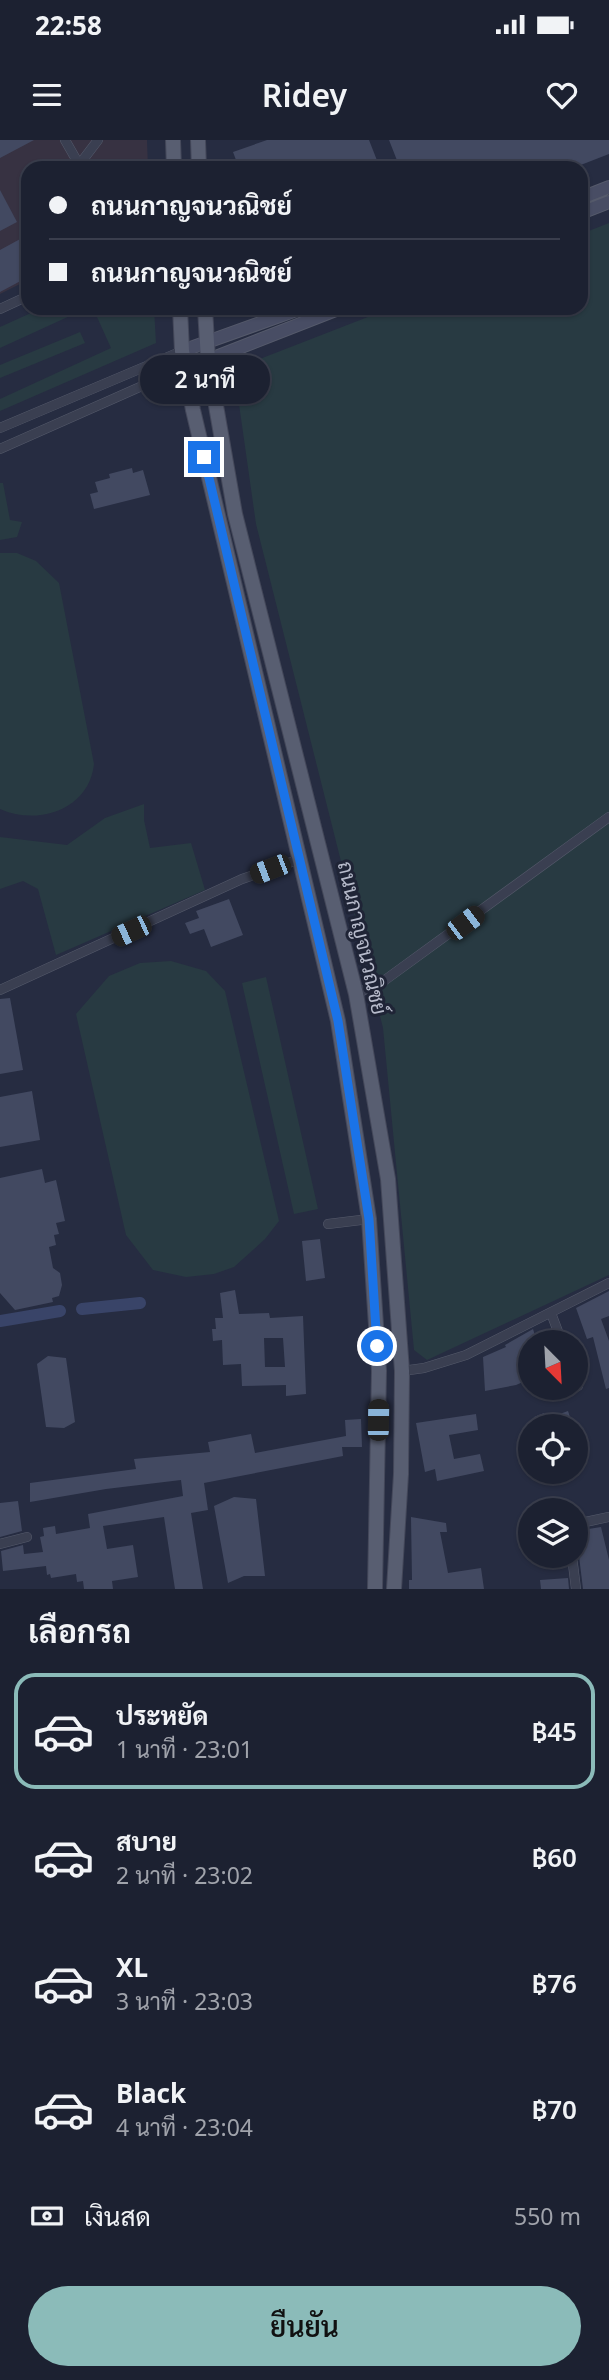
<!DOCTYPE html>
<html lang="th">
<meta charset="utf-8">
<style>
:root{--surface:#1c2131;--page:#292e3d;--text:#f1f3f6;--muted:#a0a3ab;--line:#3a3e4d;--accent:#8bbbb9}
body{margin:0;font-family:"Noto Sans",Sarabun,sans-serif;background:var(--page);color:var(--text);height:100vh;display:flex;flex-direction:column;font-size:26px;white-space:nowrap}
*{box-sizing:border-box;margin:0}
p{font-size:23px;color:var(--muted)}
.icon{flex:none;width:38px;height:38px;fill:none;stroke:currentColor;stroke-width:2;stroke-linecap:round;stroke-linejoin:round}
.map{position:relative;height:1449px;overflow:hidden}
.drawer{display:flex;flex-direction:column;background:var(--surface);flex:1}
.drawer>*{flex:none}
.guide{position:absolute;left:21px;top:21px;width:567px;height:154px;border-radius:21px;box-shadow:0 2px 5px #0004,0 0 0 2px var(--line);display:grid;align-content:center;height:154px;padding:0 28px;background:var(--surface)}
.needle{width:46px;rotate:156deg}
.tools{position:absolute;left:518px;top:1190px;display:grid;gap:14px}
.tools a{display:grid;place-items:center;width:70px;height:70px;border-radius:50%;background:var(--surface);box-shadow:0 2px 5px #0004,0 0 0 2px var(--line);font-size:35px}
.end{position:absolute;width:32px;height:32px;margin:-16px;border:9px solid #1a73e8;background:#fff;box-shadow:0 0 0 4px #fff}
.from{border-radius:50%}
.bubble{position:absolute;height:49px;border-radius:24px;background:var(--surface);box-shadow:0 2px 5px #0004,0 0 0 2px var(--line);font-size:23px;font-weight:600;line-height:49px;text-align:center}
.car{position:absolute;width:21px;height:42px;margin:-21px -10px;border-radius:9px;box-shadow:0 0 5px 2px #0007;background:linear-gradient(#222 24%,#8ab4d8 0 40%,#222 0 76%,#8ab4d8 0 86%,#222 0)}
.guide b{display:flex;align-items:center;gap:24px;height:66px;font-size:26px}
.guide b+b{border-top:2px solid var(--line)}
.guide i{width:18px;height:18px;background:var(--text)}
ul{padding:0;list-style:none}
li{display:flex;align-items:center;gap:21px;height:116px;margin:0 14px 10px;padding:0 14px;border:4px solid transparent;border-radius:21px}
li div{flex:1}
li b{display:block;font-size:26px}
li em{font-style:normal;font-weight:600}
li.on{border-color:var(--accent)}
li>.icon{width:63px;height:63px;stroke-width:1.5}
h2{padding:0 28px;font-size:32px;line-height:84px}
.pay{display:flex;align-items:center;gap:18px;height:77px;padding:0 28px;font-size:26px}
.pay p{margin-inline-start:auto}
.button{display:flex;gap:14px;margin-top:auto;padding:14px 28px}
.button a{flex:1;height:80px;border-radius:42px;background:var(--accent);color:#111;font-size:28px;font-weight:600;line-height:80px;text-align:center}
.status{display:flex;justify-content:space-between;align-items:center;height:49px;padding:0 35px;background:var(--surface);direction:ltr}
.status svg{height:19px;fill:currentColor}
header{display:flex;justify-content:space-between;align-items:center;height:91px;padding:0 28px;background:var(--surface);font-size:32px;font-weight:600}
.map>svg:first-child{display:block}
.medical{fill:#373242}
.green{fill:#283a42}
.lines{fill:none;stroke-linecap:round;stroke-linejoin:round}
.canal{stroke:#394468;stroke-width:12}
.building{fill:#424961;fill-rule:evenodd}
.street-casing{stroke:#555a6b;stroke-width:10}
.secondary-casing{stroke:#555a6b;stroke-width:14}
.primary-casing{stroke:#44485a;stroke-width:16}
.street{stroke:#3a3f51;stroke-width:9}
.secondary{stroke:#484d64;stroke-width:12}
.primary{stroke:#585e71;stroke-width:14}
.route{stroke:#1a73e8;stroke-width:9}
.labels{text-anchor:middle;stroke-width:6;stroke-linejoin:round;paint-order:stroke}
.street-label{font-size:21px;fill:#b7bbcb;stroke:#1f2436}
</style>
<div class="status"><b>22:58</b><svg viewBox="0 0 49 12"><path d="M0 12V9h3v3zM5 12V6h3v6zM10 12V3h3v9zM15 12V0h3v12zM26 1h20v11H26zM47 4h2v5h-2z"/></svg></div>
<header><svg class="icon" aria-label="menu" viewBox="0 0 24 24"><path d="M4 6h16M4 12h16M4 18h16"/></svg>Ridey<svg class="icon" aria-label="heart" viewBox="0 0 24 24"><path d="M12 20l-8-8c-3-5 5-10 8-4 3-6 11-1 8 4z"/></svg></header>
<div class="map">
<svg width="609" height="1449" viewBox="0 0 609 1449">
<rect width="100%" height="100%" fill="#262c41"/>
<path class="medical" d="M0,0h147l1,28h-120v112l-28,14z"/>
<path class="green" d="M609,83v1052l-182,85 -13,-10 -31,-322 -127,-504 -22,-155 157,-61h190v-74z
M42,168h26l4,7 -72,33v-21z
M93,168h61l2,35 -156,68v-12l111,-51z
M80,192l5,11 -85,35v-13z
M0,343h3l7,37 12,2 -5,15 -17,3z
M0,413h17l19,8 23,22 35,181c-5,46 -56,62 -94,45z
M144,664v16l6,28 41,-5 14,47 -149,65 -18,-66 -15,-8 -23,8v-52l67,8 38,-27z
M171,821l35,10 19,20 54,230 -14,18 -31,28 -20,7 -28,3 -33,-7 -27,-35 -50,-221 33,-38 31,-13z
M266,837l52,232 -24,5 -52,-231z"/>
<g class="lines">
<path class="canal" d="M82,1169l58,-6
M0,1181l60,-10"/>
</g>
<path class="building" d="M0,0h34l-34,18z
M267,0h102l11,28h-141l-6,-16z
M389,0h220v14l-36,14h-173z
M0,50l17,32 -17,9z
M22,98l6,11v28l-28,15v-42z
M132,328l1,5 10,-3 7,25 -56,14 -4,-15 8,-2 -3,-10 15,-4 -1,-4z
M229,759l14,36 -32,12 -7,-18 -14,5 -5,-11 14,-5 -3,-7z
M10,858l13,72 -23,4v-75z
M32,951l8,49 -40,7v-50z
M42,1029l3,14 11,-3 9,41 -9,2 3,11 -5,1 2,10 -7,2 4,21 7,5 2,12 -3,11 -7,2 1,4 -38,8 -15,-17v-115z
M320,1099l5,39 -19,3 -4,-40z
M235,1150l4,24 30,-1 1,5 33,-2 3,78 -20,2v-11l-44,1 -1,-22 -18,1 -1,-25 -9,1 -1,-12h4l-1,-11h8l-3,-25zM264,1198h19l2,29h-20z
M609,1151v25l-8,3 8,22v47l-3,1 -13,-52 -6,2 -11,-31z
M533,1189l4,13h-7v37l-14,6 -31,6 -2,-34 23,-10 -1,-2z
M48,1216l18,2 9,64 -11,6 -18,-1 -9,-63z
M568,1271l5,15h-43l6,-3 -2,-6 10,-4 2,6z
M476,1274l2,16 -29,5 5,24 26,-5 4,17 -47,10 -2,-12 -10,3 -9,-49z
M361,1279l1,28h-20l1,9 -139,27 4,27 -17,3 12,76h-28l-11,-72 -61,9 4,23 26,-4 5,32 -26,4 1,8h-29l-1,-8 -6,1 -1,-8 -25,4 -1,-4 -3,1 -1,-9 -43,5 -2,-20 22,-6 1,9 19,-2 -3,-15 4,-1 -1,-8 12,-2 1,8 34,-6 -2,-14 95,-18 -2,-16 -75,9 -76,13v-19l106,-14 -2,-10 76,-7 -2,-10 43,-8 4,19 91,-17 -1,-16z
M234,1357l22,2 9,77h-21l-16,7 -14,-77z
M18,1361l4,30 -22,6v-34z
M411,1377l35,6 1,9h-7l8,41 33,-5 3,21h-75v-9h3z
M601,1387l8,33v29h-26l-7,-58z
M568,1438l1,11h-28l-1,-9z"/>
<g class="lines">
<g class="street-casing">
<path id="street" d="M65,0l16,28
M79,25l19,-25
M0,169l28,-13
M0,288l182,-77
M0,309l185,-82
M0,850l242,-111 58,-20
M356,854l29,-14 224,-163
M328,1084l41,-5
M551,1173l11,29
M402,1231l22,-3 42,-13 143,-72
M576,1240l2,6
M576,1384l33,-7
M0,1404l27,-7
M572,1416l4,33"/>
</g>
<g class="secondary-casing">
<path id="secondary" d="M581,58l28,-11
M581,73l28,-11
M182,211l120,-43
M185,227l23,-7 133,-52"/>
</g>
<g class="primary-casing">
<path id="primary" d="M173,0l1,28
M198,0l1,28
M180,168l2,43 11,59 145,611 31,198 10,152 -4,218
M205,168l3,52 27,154 121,480 32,185 14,192 -1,103 -7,115"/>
</g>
<use href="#street" class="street"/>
<use href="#secondary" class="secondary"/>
<use href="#primary" class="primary"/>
</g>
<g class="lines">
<path class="route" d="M204,317l134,564 31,198 8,127"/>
</g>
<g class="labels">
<g class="street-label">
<text transform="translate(362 798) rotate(77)" y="7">ถนนกาญจนวณิชย์</text>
</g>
</g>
</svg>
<div class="tools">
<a><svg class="needle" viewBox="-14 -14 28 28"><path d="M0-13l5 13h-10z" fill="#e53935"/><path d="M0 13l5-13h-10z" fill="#a0a3ab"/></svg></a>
<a><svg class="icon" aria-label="locate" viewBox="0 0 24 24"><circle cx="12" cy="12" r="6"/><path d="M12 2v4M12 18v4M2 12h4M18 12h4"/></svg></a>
<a><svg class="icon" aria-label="layers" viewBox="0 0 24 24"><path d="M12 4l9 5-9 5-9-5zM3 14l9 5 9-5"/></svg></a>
</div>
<i class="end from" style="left:377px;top:1206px"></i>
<i class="end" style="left:204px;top:317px"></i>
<div class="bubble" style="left:140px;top:215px;width:130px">2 นาที</div>
<i class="car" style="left:270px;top:729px;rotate:249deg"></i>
<i class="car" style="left:465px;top:783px;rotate:53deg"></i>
<i class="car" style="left:131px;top:791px;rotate:245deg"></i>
<i class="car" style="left:378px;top:1280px;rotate:1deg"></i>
<div class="guide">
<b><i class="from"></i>ถนนกาญจนวณิชย์</b>
<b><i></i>ถนนกาญจนวณิชย์</b>
</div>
</div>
<section class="drawer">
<h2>เลือกรถ</h2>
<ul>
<li class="on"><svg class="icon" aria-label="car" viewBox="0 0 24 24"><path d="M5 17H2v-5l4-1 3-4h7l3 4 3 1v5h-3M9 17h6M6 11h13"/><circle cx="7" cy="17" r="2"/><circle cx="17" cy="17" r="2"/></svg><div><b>ประหยัด</b><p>1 นาที · 23:01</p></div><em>฿45</em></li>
<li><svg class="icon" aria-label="car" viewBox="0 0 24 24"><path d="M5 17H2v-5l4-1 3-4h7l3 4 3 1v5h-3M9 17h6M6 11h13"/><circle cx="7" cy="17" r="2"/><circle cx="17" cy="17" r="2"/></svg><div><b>สบาย</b><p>2 นาที · 23:02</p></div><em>฿60</em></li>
<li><svg class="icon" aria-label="car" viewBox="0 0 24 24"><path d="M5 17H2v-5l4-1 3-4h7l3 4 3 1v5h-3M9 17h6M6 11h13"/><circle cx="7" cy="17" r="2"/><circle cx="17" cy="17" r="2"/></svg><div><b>XL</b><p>3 นาที · 23:03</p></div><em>฿76</em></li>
<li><svg class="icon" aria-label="car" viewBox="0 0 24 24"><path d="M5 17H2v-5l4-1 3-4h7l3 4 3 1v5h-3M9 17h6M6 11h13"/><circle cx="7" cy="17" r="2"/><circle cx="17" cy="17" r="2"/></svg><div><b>Black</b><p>4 นาที · 23:04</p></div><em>฿70</em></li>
</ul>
<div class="pay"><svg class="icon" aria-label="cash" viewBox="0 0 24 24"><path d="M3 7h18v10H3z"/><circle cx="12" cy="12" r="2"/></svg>เงินสด<p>550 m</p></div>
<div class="button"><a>ยืนยัน</a></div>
</section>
